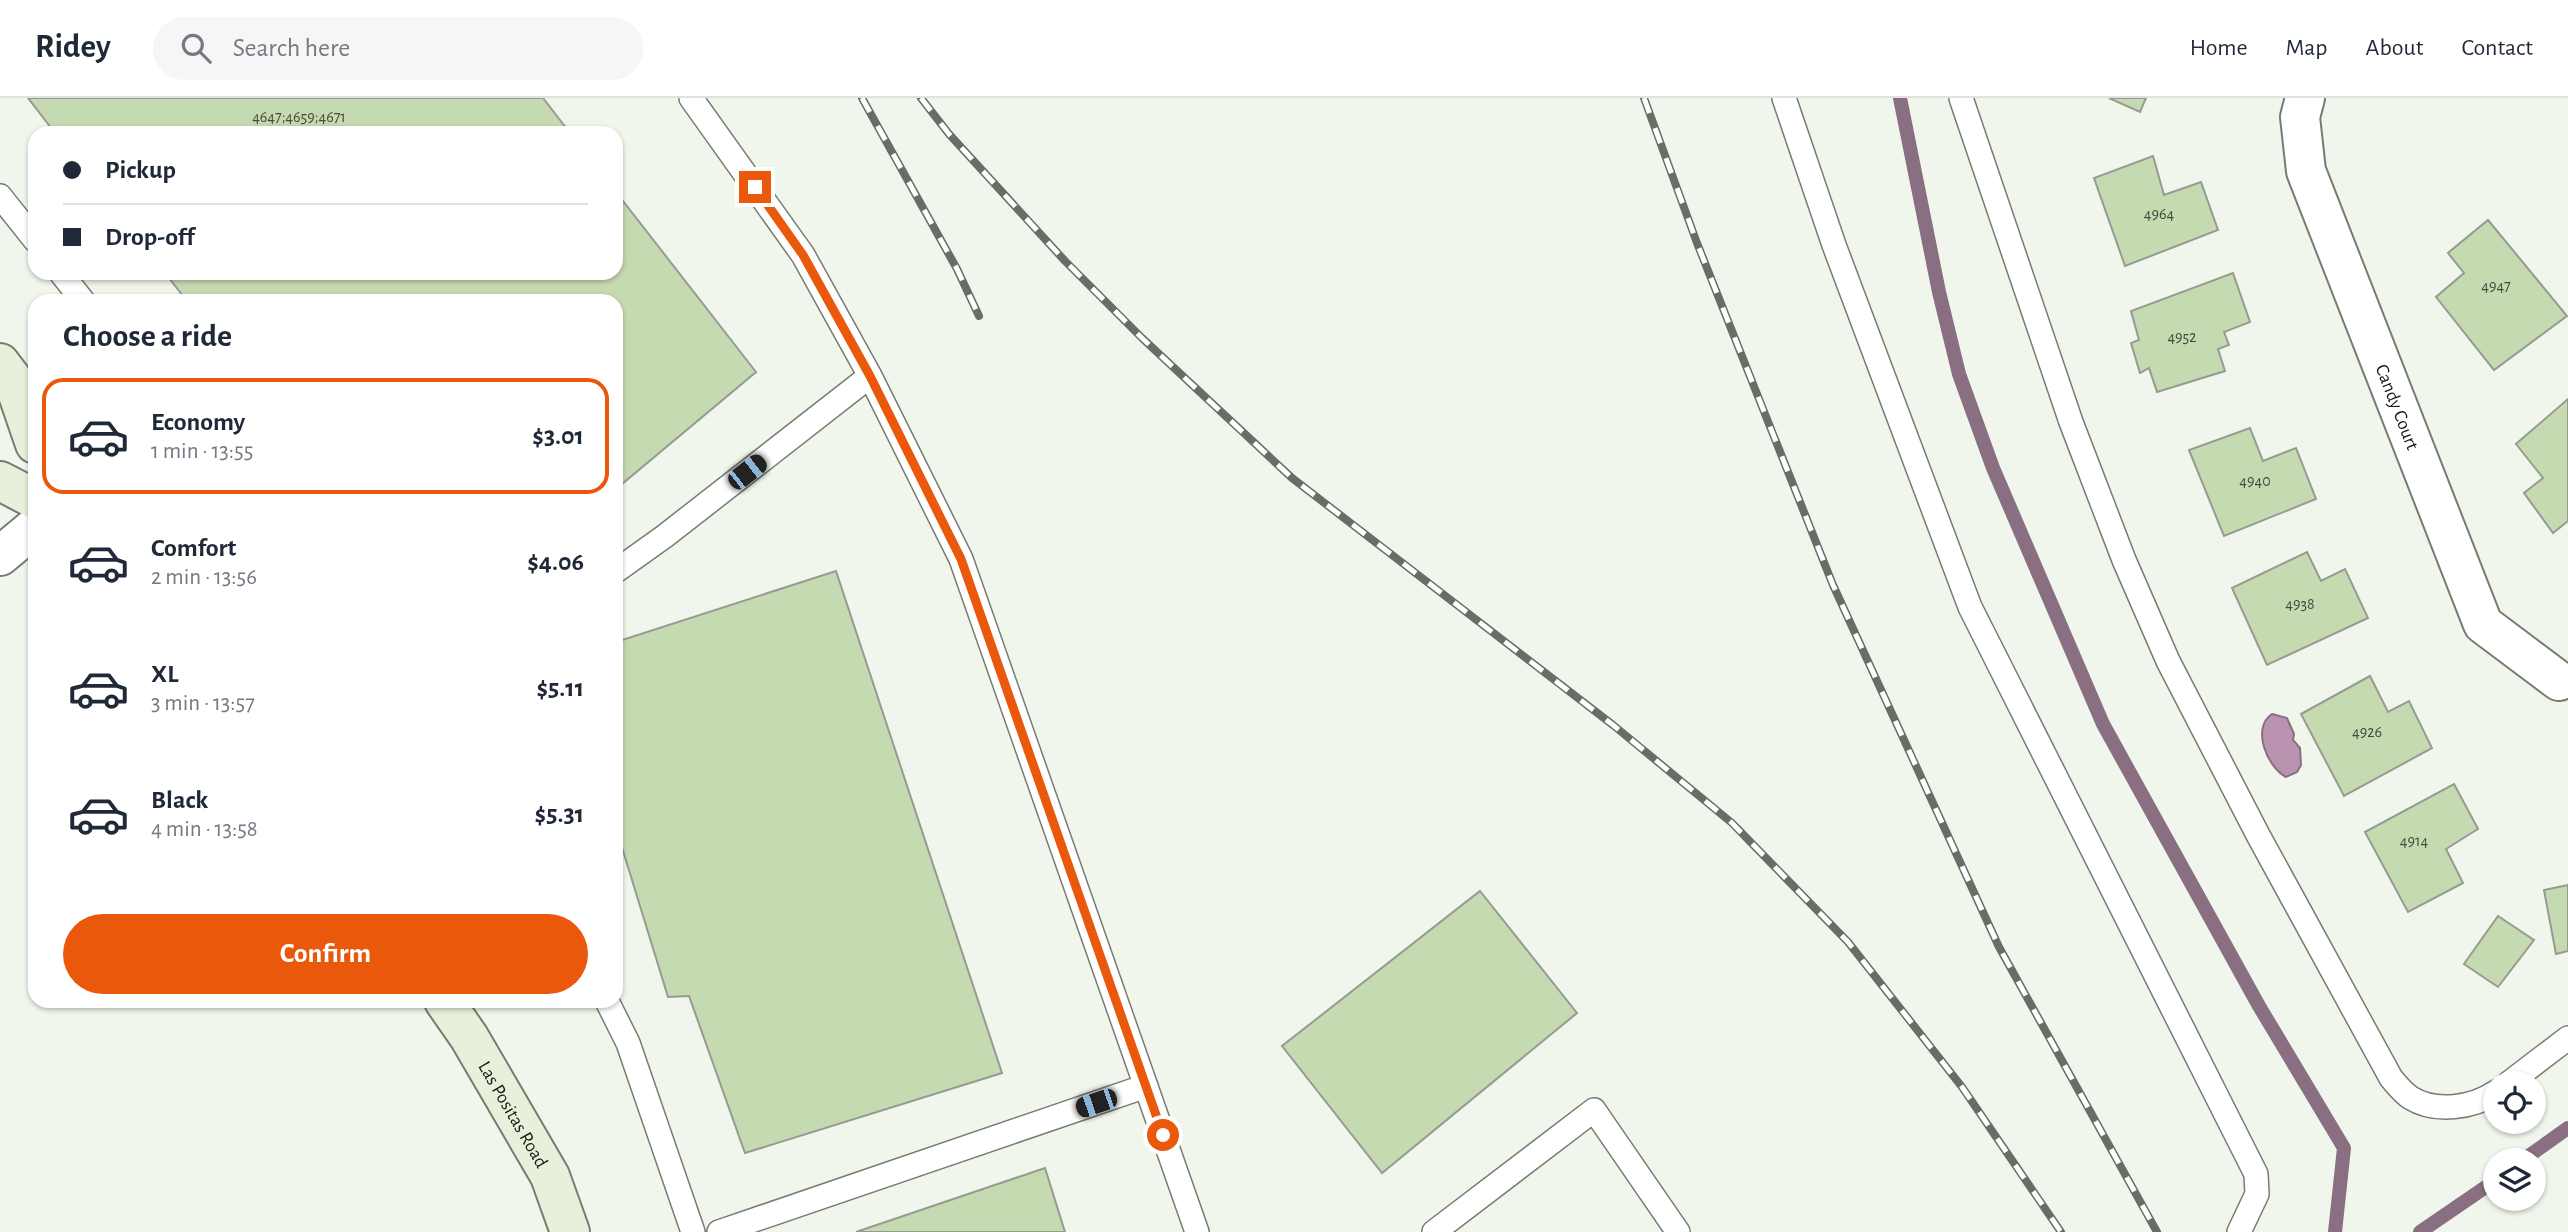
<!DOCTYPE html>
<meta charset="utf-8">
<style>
:root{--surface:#fff;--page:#f6f6f7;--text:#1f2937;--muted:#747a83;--line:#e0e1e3;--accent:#ea580c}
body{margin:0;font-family:"Alegreya Sans",sans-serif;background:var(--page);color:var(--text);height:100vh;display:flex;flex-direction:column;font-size:26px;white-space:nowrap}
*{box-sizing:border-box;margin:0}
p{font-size:23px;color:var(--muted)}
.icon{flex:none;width:38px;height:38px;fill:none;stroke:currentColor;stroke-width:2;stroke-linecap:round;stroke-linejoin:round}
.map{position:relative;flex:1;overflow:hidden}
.panel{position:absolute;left:28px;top:196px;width:595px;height:714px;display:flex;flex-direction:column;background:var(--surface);border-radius:21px;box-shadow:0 2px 5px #0004}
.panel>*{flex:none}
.banner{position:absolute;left:28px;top:28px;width:595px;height:154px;border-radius:21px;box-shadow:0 2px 5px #0004;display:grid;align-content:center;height:154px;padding:0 35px;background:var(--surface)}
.tools{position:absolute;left:2483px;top:973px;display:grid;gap:14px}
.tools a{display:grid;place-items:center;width:63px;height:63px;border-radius:50%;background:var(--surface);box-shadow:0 2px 5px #0004;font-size:35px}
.end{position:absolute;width:32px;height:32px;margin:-16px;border:9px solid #ea580c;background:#fff;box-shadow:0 0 0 4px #fff}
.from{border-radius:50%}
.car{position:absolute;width:21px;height:42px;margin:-21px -10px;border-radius:9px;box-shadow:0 0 5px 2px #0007;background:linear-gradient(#222 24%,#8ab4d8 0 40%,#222 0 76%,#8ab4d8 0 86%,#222 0)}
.banner b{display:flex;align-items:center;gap:24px;height:66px;font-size:26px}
.banner b+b{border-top:2px solid var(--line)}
.banner i{width:18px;height:18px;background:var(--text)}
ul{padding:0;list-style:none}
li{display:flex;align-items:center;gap:21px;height:116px;margin:0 14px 10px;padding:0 21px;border:4px solid transparent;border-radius:21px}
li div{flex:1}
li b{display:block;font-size:26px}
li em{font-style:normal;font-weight:700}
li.selected{border-color:var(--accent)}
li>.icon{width:63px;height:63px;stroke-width:1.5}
h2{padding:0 35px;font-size:32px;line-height:84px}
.action{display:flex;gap:14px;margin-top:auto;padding:14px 35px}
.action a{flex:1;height:80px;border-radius:42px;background:var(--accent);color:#fff;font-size:28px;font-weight:700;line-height:80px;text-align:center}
header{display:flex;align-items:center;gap:42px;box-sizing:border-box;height:98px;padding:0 35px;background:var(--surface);border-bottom:2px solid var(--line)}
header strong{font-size:33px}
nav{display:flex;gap:38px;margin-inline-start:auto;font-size:24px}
.search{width:490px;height:63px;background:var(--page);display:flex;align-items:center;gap:18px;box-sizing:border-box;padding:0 24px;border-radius:38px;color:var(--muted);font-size:26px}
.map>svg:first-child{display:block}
.water{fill:#b993af;stroke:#896f81;stroke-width:2}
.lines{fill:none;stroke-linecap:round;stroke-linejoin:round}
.stream{stroke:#896f81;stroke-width:14}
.building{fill:#c6dab1;stroke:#969b91;stroke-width:2}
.lane-casing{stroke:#777c73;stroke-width:26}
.street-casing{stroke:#777c73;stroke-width:42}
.secondary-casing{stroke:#777c73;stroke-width:42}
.lane{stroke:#fff;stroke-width:23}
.street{stroke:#fff;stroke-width:38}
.secondary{stroke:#e6f0da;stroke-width:38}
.rail-casing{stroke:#696d66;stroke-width:8}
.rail{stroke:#fff;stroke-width:5;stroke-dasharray:16;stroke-linecap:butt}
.route{stroke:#ea580c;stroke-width:9}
.labels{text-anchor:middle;stroke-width:7;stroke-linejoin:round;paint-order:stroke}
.number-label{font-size:16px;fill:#444a3d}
.street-label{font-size:19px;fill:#181a16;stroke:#fff}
</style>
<header>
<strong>Ridey</strong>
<div class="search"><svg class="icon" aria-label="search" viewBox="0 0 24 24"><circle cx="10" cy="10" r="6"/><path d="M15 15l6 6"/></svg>Search here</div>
<nav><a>Home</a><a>Map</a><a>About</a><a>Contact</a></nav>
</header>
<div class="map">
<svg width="2568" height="1134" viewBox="0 0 2568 1134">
<rect width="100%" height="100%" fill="#f0f6eb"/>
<path class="water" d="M2272,616l15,4 7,16 -1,6 7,8 1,17 -4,7 -11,5c-19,-10 -35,-49 -14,-63z"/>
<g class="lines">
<path class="stream" d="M1900,0l39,194 20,82 34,94 110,256 156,282 85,142 -9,84
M2523,1062l45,-32
M2420,1134l76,-52"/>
</g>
<path class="building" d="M28,0h515l27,35h-515z
M2109,0h37l-6,14z
M2153,58l11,39 37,-13 17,48 -93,36 -31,-88z
M616,94l140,180 -140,117v-188h-429l-22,-28h451z
M2488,122l79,96 -73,54 -58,-73 28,-24 -16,-20z
M2233,175l17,49 -26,10 5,13 -11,4 7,22 -68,21 -8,-24 -9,5 -9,-30 8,-3 -8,-29z
M2568,301v122l-15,12 -29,-40 19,-15 -27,-34z
M2250,330l13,33 33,-13 20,51 -92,37 -35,-86z
M2307,454l14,29 24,-12 23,49 -101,47 -35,-77z
M836,473l166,502 -257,80 -56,-157 -21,1 -52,-169v-186z
M2370,578l18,36 21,-11 23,47 -88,48 -43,-82z
M2454,686l24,45 -32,20 17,34 -55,29 -43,-80z
M2568,787v66l-12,3 -12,-64z
M1480,793l97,122 -195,160 -100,-127z
M2498,818l36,24 -36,47 -34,-23z
M1045,1070l20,64h-209z"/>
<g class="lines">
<g class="lane-casing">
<path id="lane" d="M691,0l112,157 67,121 91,183 236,673
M1784,0l50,147 136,362 286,567 1,20 -18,38
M1961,0l110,324 53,138 44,101 90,174 133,243c6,7 12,15 20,20 24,15 62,10 85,-6
M0,98l35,44
M61,175l22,28
M616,473l49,-35 205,-160
M607,903l21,42 65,189
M2509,985l59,-45
M719,1134l427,-146
M1434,1134l160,-122 84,122"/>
</g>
<g class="street-casing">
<g id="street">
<path id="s1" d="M2305,0l-5,19 6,54 177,453 76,57"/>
<path d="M0,458l35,-29"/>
</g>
</g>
<g class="secondary-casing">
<g id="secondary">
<path d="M0,265l13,17 22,64"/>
<path d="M0,383l35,18"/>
<path id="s2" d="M444,903l25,36 81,139 20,56"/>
</g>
</g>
<use href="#lane" class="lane"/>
<use href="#street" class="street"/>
<use href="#secondary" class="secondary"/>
<g class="rail-casing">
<path id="rail" d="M862,0l95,171 22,47
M921,0l28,36 116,127 77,77 150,140 321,247 119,98 116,119 114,145 99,145
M1644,0l53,145 136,342 166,362 158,285"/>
</g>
<use href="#rail" class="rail"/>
</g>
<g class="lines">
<path class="route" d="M755,89l48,68 67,121 91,183 202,576"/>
</g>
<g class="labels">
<g class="number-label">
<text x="299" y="24">4647;4659;4671</text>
<text x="2159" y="121">4964</text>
<text x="2496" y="193">4947</text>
<text x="2182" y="244">4952</text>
<text x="2255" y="388">4940</text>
<text x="2300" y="511">4938</text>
<text x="2367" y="639">4926</text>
<text x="2414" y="748">4914</text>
</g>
<g class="street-label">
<text dy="7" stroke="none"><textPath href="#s1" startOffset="327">Candy Court</textPath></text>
<text dy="7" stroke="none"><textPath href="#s2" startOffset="133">Las Positas Road</textPath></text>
</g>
</g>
</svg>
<div class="tools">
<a><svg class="icon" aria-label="locate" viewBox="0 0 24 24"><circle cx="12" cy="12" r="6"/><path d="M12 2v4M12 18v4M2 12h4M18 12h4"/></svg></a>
<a><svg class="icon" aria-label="layers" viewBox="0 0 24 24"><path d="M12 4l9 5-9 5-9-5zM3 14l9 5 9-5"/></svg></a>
</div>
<i class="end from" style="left:1163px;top:1037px"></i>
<i class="end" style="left:755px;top:89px"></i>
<i class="car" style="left:747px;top:374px;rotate:52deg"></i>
<i class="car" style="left:1096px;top:1005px;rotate:251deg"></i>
<div class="banner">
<b><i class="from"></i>Pickup</b>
<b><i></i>Drop-off</b>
</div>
<section class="panel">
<h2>Choose a ride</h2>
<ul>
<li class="selected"><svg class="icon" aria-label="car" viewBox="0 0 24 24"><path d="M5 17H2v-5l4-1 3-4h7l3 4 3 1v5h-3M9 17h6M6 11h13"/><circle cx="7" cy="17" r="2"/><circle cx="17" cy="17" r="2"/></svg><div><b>Economy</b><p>1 min · 13:55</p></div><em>$3.01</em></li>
<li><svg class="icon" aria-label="car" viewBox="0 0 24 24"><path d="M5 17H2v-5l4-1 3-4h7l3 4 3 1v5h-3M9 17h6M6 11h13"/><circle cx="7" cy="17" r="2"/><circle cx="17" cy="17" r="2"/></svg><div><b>Comfort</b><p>2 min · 13:56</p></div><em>$4.06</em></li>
<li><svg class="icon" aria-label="car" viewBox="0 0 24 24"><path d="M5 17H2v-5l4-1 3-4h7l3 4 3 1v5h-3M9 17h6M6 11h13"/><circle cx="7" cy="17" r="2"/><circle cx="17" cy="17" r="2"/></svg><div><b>XL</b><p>3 min · 13:57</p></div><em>$5.11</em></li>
<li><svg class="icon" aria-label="car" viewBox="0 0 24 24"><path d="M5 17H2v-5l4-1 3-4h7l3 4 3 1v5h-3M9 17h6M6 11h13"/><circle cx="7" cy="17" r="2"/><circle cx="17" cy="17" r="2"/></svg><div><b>Black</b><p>4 min · 13:58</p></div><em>$5.31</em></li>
</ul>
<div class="action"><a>Confirm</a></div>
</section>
</div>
